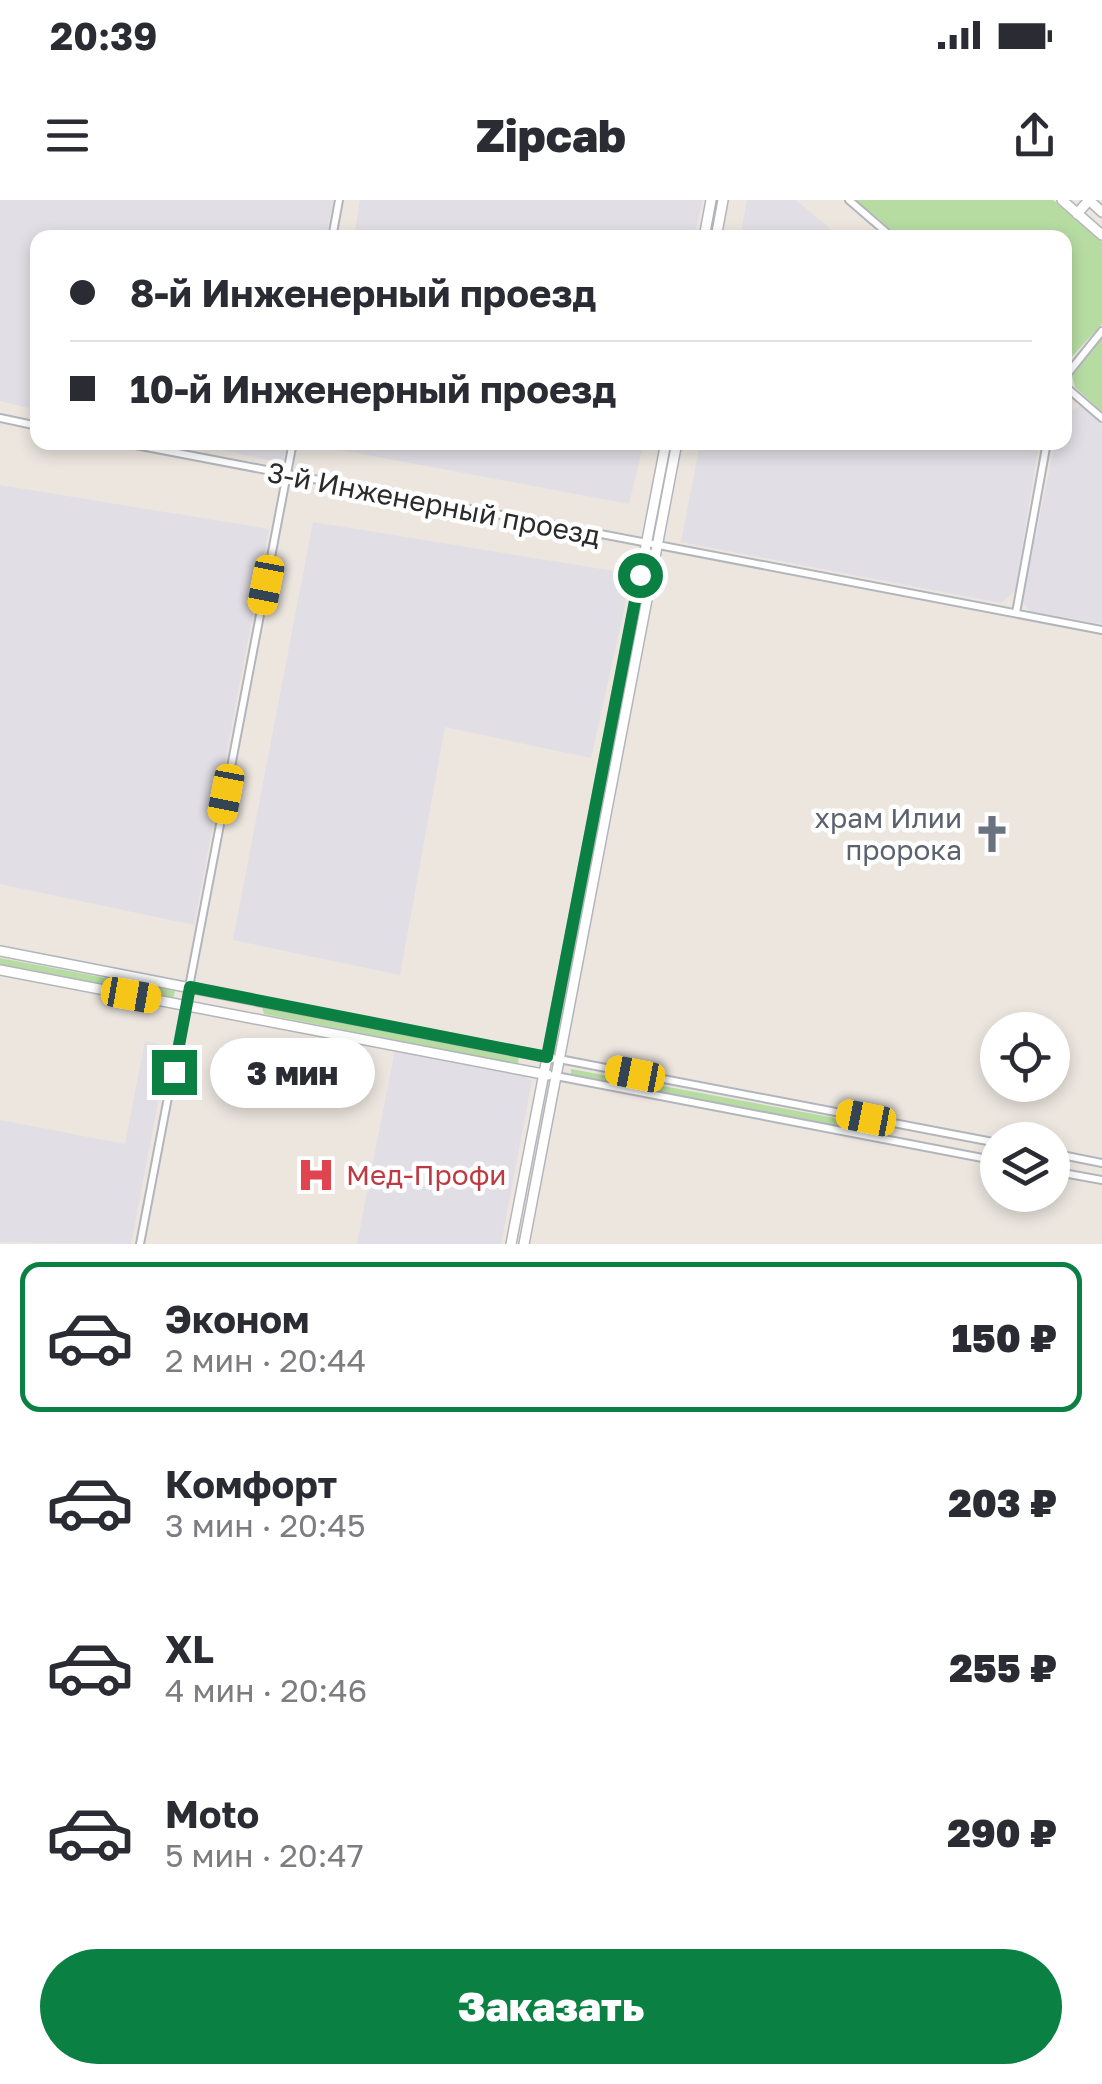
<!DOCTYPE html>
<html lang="ru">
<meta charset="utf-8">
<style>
:root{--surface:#fff;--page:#f2f2f3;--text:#2b2b33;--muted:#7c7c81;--line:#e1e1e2;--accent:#0b8043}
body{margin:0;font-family:"Golos Text",sans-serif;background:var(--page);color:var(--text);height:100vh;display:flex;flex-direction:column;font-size:38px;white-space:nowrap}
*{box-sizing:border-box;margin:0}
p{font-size:32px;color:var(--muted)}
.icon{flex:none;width:55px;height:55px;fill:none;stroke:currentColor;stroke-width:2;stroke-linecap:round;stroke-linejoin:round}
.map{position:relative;height:1044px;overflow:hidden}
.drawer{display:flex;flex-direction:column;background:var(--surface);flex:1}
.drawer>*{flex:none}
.banner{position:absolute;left:30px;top:30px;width:1042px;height:220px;border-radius:20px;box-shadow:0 5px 15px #0003;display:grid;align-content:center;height:220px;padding:0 40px;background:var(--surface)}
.controls{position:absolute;left:980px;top:812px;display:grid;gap:20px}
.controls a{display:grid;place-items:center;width:90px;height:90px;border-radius:50%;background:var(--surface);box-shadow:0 5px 15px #0003;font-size:50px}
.end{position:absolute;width:45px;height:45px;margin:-22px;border:12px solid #0b8043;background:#fff;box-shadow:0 0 0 5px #fff}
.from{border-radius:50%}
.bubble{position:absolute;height:70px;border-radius:35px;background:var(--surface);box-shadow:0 5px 15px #0003;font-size:32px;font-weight:800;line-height:70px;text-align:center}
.car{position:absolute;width:30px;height:60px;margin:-30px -15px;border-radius:12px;box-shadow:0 0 8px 2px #0007;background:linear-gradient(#f5c518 24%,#345 0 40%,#f5c518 0 76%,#345 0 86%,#f5c518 0)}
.banner b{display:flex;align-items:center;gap:35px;height:95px;font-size:38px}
.banner b+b{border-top:2px solid var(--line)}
.banner i{width:25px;height:25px;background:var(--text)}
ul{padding:18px 0 0;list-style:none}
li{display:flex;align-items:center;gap:30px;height:150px;margin:0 20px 15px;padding:0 20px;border:5px solid transparent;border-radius:20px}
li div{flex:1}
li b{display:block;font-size:38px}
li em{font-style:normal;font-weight:800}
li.current{border-color:var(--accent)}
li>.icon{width:90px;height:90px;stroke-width:1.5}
.cta{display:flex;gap:20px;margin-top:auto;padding:20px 40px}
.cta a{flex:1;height:115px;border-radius:60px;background:var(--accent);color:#fff;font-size:40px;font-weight:800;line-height:115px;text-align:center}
.status{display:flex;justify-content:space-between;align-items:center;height:70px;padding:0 50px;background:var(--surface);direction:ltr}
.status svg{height:28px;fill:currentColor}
header{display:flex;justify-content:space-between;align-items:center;height:130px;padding:0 40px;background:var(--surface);font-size:45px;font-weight:800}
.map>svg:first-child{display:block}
.industrial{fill:#e1dfe5}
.green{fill:#b6dca2}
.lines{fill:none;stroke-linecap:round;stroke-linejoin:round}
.street-casing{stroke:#b3b5bd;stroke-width:10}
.secondary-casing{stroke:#b3b5bd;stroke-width:12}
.street{stroke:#fff;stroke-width:6}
.secondary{stroke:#fff;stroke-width:9}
.route{stroke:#0b8043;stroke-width:12}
.labels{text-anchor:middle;stroke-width:9;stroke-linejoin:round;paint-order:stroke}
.street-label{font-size:28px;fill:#2b2b2b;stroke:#fff}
.worship-label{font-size:28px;fill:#5b616d;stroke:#fff;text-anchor:end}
.health-label{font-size:28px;fill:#be3a42;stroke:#fff;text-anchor:start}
</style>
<div class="status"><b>20:39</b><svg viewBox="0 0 49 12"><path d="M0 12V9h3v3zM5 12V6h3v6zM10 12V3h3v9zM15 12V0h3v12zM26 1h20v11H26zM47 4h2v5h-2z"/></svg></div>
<header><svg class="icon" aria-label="menu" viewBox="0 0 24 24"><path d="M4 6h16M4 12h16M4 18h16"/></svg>Zipcab<svg class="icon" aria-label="share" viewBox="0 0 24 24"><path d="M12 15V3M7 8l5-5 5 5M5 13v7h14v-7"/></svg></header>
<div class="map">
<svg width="1102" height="1044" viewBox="0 0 1102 1044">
<rect width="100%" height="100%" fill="#ece6df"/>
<path class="industrial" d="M0,0h333l-7,37 -288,1 -1,172 -37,-9z
M360,0h343l-9,37h-340z
M747,0h49l44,37h-100z
M1081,206l21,19v199l-73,-13 -7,-10 33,-158 10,-1v-30z
M321,242h323v1l-15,61 -309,-58z
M188,243h99l-4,20z
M700,243h339l-24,148 -14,12 -320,-61z
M0,285l269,44 -75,396 -194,-41z
M313,322l319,52 -41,184 -146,-31 -45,248 -167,-35z
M145,841l24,5 -38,198 -131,-2v-122l125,24z
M395,850l129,26 8,5 -31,163h-144z"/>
<path class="green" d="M856,0h197l49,42v82l-37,40v-126l-166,-1z
M1102,137v75l-27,-25 -3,-11z
M0,758l175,33 -2,9 -173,-34z
M265,806l254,51 -1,7 -254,-50 -2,-7z
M571,869l313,58 -1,9 -312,-62z"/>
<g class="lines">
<g class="street-casing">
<path id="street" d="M849,0l44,38
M332,38l7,-38
M1065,177l37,-46
M1065,186l37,32
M0,218l38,8
M120,242l982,188
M1016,413l31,-171
M559,859l439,84
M556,876l442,85
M1052,953l50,10
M1052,971l50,9
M140,1044l153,-802"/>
</g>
<g class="secondary-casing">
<path id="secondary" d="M1062,0l40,35
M1077,14l12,-14 13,12
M704,38l7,-38
M716,38l7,-38
M0,751l551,107
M0,770l548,105
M511,1044l155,-802
M524,1044l153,-802"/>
</g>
<use href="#street" class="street"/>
<use href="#secondary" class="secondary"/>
</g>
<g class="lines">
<path class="route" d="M174,872l16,-85 357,70 93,-482"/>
</g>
<defs>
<g id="church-bare" transform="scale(3)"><path d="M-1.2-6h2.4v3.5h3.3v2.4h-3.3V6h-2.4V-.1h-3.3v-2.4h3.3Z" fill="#6b7280" stroke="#fff" stroke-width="2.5" paint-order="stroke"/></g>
<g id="hospital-bare" transform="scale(3)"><path d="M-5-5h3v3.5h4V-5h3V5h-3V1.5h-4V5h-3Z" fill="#e0444e" stroke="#fff" stroke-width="2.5" paint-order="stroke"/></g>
</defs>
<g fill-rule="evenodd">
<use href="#church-bare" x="992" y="634"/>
<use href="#hospital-bare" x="316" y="975"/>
</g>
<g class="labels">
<g class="street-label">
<text transform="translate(434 304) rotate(11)" y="10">3-й Инженерный проезд</text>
</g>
<g class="worship-label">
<text x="962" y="628">храм Илии<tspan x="962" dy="32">пророка</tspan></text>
</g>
<g class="health-label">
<text x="346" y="985">Мед-Профи</text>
</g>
</g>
</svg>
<div class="controls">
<a><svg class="icon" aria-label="locate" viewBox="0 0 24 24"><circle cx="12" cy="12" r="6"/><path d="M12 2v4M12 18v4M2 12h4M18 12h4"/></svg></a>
<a><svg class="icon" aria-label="layers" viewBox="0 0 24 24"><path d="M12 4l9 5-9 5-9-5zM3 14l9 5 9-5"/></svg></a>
</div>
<i class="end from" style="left:640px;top:375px"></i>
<i class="end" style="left:174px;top:872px"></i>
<div class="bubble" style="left:210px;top:838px;width:165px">3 мин</div>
<i class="car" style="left:266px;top:385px;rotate:191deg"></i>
<i class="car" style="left:226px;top:594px;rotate:191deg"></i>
<i class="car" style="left:131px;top:795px;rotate:100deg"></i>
<i class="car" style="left:635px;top:874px;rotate:281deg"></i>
<i class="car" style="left:866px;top:918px;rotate:281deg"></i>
<div class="banner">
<b><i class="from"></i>8-й Инженерный проезд</b>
<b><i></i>10-й Инженерный проезд</b>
</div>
</div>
<section class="drawer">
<ul>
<li class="current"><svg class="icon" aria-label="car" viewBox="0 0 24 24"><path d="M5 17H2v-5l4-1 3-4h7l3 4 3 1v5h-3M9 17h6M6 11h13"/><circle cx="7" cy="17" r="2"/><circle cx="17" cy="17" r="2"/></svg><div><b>Эконом</b><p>2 мин · 20:44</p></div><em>150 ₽</em></li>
<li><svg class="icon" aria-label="car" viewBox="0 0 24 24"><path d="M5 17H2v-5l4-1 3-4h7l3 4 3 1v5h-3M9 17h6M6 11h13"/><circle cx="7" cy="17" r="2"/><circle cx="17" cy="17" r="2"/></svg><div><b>Комфорт</b><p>3 мин · 20:45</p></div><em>203 ₽</em></li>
<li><svg class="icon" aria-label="car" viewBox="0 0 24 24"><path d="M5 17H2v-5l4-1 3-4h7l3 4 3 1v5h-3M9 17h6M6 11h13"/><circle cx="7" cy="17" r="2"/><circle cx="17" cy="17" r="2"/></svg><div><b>XL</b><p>4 мин · 20:46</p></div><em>255 ₽</em></li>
<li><svg class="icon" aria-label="car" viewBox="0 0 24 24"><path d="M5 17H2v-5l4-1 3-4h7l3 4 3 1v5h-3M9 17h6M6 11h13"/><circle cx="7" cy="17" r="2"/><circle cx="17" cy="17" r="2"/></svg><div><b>Moto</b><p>5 мин · 20:47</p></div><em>290 ₽</em></li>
</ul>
<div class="cta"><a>Заказать</a></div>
</section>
